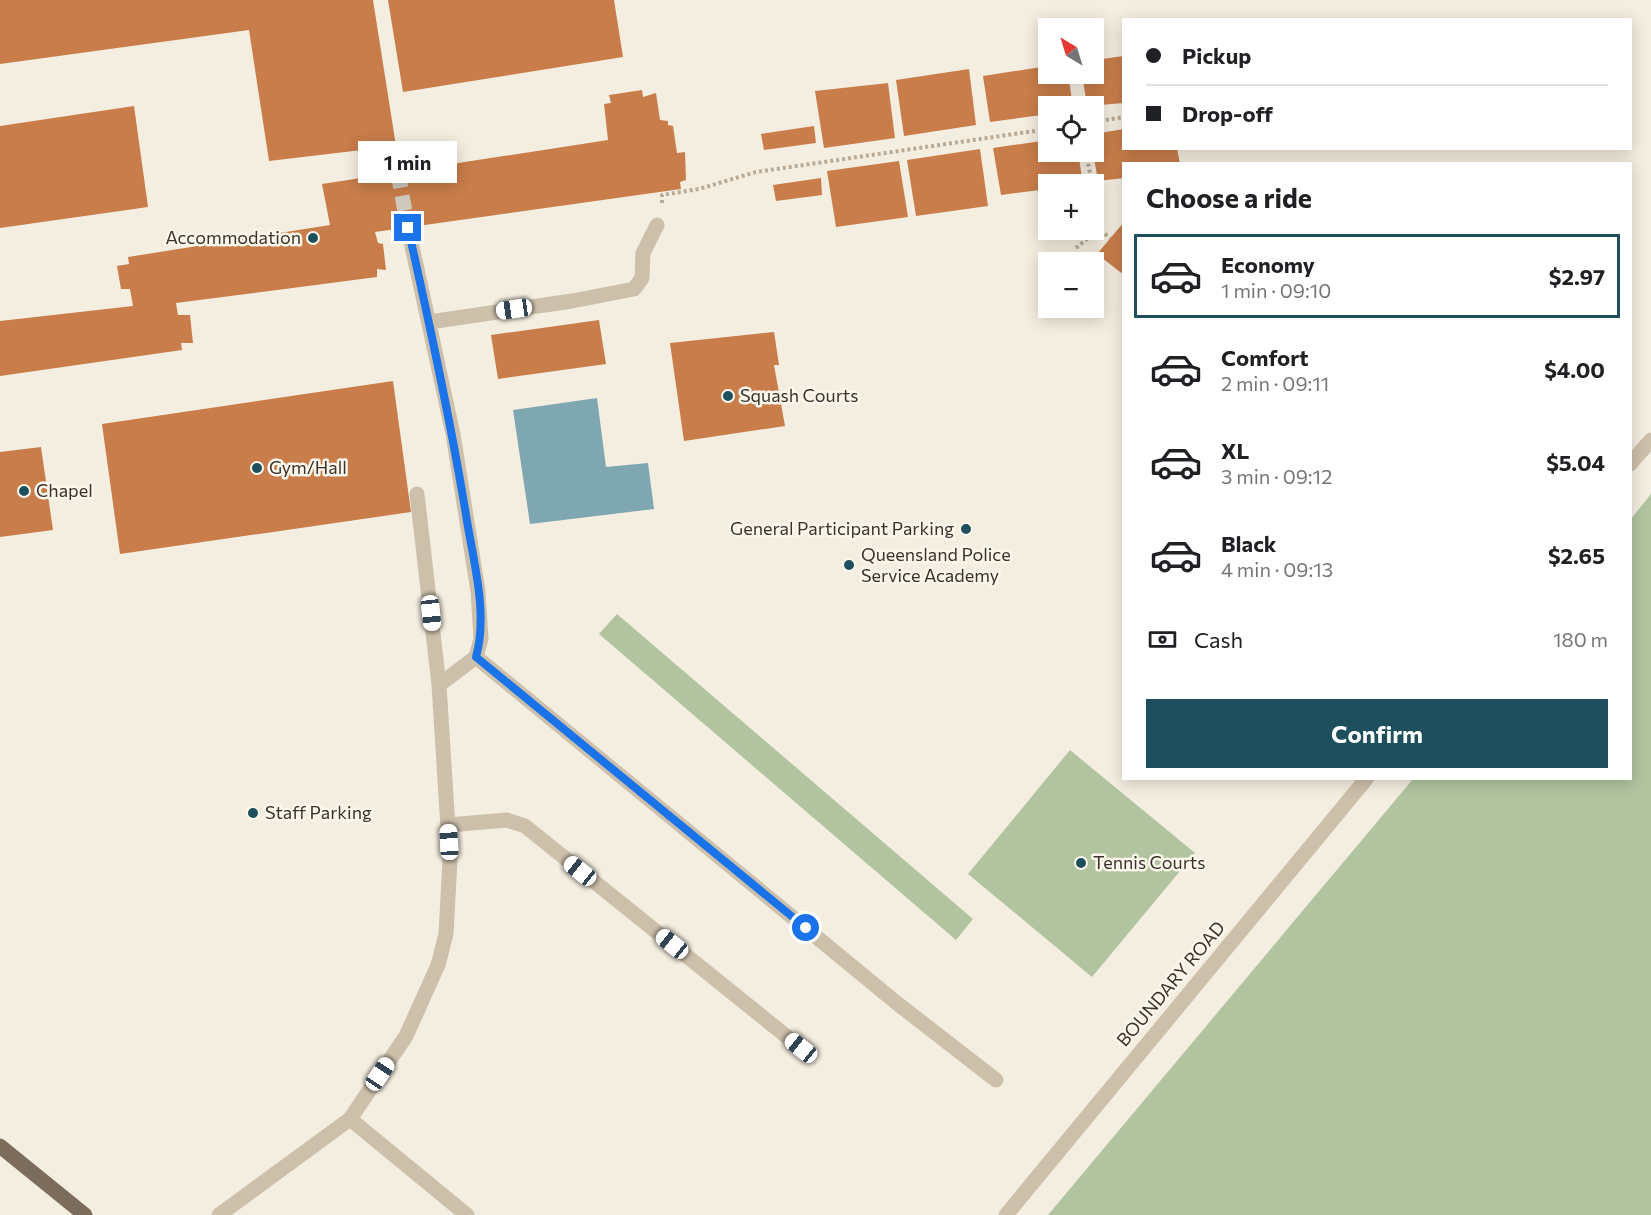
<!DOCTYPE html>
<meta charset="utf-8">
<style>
:root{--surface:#fff;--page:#f2f2f2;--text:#202124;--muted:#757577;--line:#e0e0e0;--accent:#1e4f5d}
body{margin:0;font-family:Commissioner,sans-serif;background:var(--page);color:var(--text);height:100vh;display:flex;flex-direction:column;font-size:22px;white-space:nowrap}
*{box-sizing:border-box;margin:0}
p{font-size:20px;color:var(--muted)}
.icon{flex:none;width:33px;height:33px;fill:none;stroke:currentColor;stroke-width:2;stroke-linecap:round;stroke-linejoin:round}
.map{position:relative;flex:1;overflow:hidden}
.side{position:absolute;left:1122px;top:162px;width:510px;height:618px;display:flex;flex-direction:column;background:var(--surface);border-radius:0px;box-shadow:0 3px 15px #0003}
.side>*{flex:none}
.banner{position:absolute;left:1122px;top:18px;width:510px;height:132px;border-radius:0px;box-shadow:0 3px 15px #0003;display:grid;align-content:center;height:132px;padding:0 24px;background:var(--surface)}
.needle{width:39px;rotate:322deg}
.tools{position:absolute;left:1038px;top:18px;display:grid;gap:12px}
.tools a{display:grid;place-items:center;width:66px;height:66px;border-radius:0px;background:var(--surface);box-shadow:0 3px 15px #0003;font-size:30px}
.end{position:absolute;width:27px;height:27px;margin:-14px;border:8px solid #1a73e8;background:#fff;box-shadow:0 0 0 3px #fff}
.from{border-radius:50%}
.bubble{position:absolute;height:42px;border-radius:0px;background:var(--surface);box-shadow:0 3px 15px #0003;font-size:20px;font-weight:700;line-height:42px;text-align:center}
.car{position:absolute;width:18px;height:36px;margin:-18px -9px;border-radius:8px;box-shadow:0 0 4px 2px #0007;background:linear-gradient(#fff 24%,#345 0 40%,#fff 0 76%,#345 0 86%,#fff 0)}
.banner b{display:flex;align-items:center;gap:21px;height:57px;font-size:22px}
.banner b+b{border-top:2px solid var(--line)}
.banner i{width:15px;height:15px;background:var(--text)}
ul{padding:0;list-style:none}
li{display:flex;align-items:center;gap:18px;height:84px;margin:0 12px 9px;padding:0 12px;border:3px solid transparent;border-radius:0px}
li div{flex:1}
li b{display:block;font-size:22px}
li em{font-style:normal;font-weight:700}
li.current{border-color:var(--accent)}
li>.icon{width:54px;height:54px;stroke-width:1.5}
h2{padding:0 24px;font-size:27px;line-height:72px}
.pay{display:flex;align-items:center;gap:15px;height:66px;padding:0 24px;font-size:22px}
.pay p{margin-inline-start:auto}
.action{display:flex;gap:12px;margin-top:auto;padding:12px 24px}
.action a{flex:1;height:69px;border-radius:0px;background:var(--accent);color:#fff;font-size:24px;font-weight:700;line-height:69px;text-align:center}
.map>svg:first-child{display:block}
.green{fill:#b1c49f}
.water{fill:#7ea7b2}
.building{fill:#c87d4a}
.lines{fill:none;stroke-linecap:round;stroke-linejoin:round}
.minor-tunnel{stroke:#cfc8bc;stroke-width:15;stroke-dasharray:15 8;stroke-linecap:butt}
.path{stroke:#b9aa95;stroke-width:4;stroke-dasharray:3 3;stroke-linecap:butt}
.minor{stroke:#cdc0ab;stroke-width:15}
.major{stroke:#7c6c5b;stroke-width:15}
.route{stroke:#1a73e8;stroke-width:8}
.poi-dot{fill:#1e4f5d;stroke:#fbf7ed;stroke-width:2}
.labels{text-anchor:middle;stroke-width:5;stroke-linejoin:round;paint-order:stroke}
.poi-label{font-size:18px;fill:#3a322a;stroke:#fbf7ed;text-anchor:start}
.street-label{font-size:18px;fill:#3a322a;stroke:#fbf7ed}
</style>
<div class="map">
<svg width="1651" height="1215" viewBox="0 0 1651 1215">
<rect width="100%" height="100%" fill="#f4eee0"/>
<path class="green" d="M1651,494v721h-603l365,-436 217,-1 1,-259z
M617,614l356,305 -17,21 -357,-306z
M1070,750l125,103 -103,124 -124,-103z"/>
<path class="water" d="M597,398l9,69 42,-4 6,46 -124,15 -17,-114z"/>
<path class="building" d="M0,0h373l23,146 -127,15 -20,-131 -249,34z
M388,0h226l9,57 -220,35z
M1124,56v47l-37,3 -5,-32h12v-14z
M1048,66v8h20l5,32h-25v8l-58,8 -7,-46z
M969,69l7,56 -72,11 -8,-56z
M888,83l7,55 -71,10 -9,-57z
M642,90l1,7 13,-4 4,27 8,1v4l5,1 4,27 8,-1 1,28 -6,2 1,7 -306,43 3,11 5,1 3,26 -9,-1v8l-201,26 2,12h12l3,28h-12l1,7 -182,26v-55l133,-15 -3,-17h-9l-4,-23 12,-2 -1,-7 202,-32 -8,-41 286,-44 -4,-36 7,-1 -2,-8z
M134,106l14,101 -148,21v-102z
M814,126l2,17 -52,7 -3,-16z
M1124,129v19h53l3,16h-56v14l-26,3 -5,-29 1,-18z
M1048,140v12h30l5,32h-35v5l-47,6 -8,-47z
M980,149l8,57 -72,10 -9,-56z
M899,161l9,56 -72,10 -9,-56z
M821,178l1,17 -46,6 -3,-16z
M1124,222v53l-27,-21z
M599,320l7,44 -108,15 -7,-44z
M774,332l5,33h-5l11,61 -101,15 -14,-98z
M393,381l18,131 -291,42 -18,-130z
M41,447l12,83 -53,7v-85z"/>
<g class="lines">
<path class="minor-tunnel" d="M398,173l10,55"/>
<path class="path" d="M1094,122l30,-5
M1086,152l6,32
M1094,195l5,34 11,9
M662,203v-8l37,-6 57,-17 292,-43
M1076,248l23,-19"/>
<path class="minor" d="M429,322l143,-21 62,-12 8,-11 1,-25 14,-28
M1630,464l21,-24
M417,494l22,191
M476,657l422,347 98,76
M448,825l59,-5 18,6 276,222
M350,1119l117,96
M219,1215l131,-96 56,-83 32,-71 8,-31 4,-74 -11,-175 37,-28 5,-18 -3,-48 -25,-157 -45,-206
M1006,1215l361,-437"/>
<path class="major" d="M0,1146l85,69"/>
</g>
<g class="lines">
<path class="route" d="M408,228c22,98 43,194 59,293 7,43 21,93 9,136l330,271"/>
</g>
<g class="poi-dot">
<circle cx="313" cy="238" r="6"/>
<circle cx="728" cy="396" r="6"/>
<circle cx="257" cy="468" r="6"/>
<circle cx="24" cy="491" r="6"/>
<circle cx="966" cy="529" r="6"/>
<circle cx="849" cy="565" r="6"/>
<circle cx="253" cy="813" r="6"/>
<circle cx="1081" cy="863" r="6"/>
</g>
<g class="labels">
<g class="poi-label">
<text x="301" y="244" text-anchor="end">Accommodation</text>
<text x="740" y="402">Squash Courts</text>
<text x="269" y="474">Gym/Hall</text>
<text x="36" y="497">Chapel</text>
<text x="954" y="535" text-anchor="end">General Participant Parking</text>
<text x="861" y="561">Queensland Police<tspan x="861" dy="21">Service Academy</tspan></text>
<text x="265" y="819">Staff Parking</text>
<text x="1093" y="869">Tennis Courts</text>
</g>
<g class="street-label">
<text transform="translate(1171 984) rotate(-50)" y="6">BOUNDARY ROAD</text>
</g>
</g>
</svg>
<div class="tools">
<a><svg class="needle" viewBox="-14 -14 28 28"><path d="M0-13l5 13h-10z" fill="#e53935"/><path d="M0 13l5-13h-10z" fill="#757577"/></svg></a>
<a><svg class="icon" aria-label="locate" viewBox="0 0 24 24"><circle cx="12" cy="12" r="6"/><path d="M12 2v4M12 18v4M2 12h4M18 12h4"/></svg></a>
<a>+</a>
<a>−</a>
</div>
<i class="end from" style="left:806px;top:928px"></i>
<i class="end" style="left:408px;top:228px"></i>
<div class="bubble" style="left:358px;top:141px;width:99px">1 min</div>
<i class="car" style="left:514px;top:309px;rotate:262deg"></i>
<i class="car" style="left:431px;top:613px;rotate:174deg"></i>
<i class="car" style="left:449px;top:842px;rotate:357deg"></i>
<i class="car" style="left:580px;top:871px;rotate:309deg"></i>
<i class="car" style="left:672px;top:944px;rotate:309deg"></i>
<i class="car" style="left:801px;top:1048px;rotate:309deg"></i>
<i class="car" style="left:380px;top:1074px;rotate:34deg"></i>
<div class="banner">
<b><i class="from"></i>Pickup</b>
<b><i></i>Drop-off</b>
</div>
<section class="side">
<h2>Choose a ride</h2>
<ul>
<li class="current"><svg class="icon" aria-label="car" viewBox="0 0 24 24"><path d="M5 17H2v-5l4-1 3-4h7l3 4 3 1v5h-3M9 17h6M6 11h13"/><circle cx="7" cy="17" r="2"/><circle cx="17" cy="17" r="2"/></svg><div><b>Economy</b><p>1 min · 09:10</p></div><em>$2.97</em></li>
<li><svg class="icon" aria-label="car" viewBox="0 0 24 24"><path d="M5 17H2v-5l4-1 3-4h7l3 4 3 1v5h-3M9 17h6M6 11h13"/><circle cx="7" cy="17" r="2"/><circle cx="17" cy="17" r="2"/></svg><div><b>Comfort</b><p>2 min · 09:11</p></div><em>$4.00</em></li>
<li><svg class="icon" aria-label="car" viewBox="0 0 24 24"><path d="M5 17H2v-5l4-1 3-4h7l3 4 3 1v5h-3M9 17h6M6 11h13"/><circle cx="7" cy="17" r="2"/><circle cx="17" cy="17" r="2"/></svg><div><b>XL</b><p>3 min · 09:12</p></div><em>$5.04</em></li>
<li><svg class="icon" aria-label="car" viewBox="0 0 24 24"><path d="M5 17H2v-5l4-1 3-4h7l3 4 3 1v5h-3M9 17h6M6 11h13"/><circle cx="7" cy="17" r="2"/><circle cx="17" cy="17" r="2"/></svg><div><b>Black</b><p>4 min · 09:13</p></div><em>$2.65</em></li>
</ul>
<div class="pay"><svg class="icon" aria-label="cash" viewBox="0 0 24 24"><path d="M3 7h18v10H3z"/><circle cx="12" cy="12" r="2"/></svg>Cash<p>180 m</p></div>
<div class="action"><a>Confirm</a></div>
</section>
</div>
